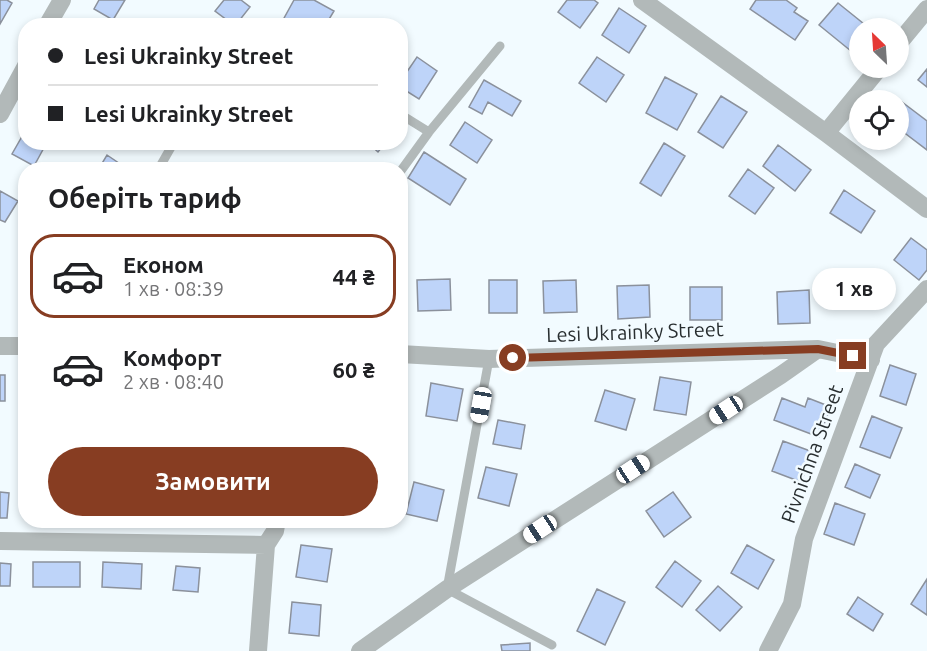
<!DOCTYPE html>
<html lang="uk">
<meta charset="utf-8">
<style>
:root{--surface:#fff;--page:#f6f6f6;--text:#202124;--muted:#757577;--line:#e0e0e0;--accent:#873d22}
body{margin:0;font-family:Ubuntu,sans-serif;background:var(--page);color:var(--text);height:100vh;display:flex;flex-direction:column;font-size:22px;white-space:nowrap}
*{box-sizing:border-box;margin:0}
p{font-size:20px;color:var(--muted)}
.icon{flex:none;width:33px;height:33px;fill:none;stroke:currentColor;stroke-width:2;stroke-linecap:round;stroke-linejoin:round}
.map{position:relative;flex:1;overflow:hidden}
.side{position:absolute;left:18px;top:162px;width:390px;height:366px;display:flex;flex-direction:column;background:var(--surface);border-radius:24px;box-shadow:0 3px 9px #0003}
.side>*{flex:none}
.hud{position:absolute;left:18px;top:18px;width:390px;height:132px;border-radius:24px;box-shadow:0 3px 9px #0003;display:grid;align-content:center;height:132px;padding:0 30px;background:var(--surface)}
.needle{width:39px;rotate:335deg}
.controls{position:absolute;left:849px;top:18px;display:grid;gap:12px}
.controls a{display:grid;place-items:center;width:60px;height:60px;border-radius:50%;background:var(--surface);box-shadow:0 3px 9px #0003;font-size:30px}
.end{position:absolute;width:27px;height:27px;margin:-14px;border:8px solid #873d22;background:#fff;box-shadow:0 0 0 3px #fff}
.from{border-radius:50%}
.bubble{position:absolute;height:42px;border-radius:21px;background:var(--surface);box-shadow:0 3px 9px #0003;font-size:20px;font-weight:700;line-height:42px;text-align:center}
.car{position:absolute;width:18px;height:36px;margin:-18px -9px;border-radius:8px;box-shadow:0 0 4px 2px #0007;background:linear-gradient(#fff 24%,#345 0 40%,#fff 0 76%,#345 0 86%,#fff 0)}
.hud b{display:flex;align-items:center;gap:21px;height:57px;font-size:22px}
.hud b+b{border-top:2px solid var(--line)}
.hud i{width:15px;height:15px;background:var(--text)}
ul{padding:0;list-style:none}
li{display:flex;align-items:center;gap:18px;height:84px;margin:0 12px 9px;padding:0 18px;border:3px solid transparent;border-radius:24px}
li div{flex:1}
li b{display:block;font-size:22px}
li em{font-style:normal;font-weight:700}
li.on{border-color:var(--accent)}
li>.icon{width:54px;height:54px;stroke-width:1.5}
h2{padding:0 30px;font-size:27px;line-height:72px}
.button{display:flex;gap:12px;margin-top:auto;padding:12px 30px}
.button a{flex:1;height:69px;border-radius:36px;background:var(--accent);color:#fff;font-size:24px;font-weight:700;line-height:69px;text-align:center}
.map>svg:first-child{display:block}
.building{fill:#bed4f9;stroke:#8b919c;stroke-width:1.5}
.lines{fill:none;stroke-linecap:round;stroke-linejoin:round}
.lane{stroke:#b2b9b9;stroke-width:9}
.street{stroke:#b2b9b9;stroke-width:18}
.route{stroke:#873d22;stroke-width:8}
.labels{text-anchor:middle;stroke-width:5;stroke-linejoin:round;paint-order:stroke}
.street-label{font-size:20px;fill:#282e30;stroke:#f2fbff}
</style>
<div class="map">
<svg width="927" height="651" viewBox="0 0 927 651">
<rect width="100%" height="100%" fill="#f2fbff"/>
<path class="building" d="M0,0h7l5,3 -12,21z
M99,0h26l-12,20 -19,-11z
M224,0h17l9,7 -15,19 -20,-15z
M294,0h20l20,11 -9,15h-32l-10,-6z
M567,0h27l4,3 -18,25 -22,-16z
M756,0h30l11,8 -3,4 14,9 -13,19 -45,-31z
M838,3l31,25h-9v12l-9,11 -32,-26z
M619,8l27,18 -17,27 -27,-18z
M417,57l20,14 -18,28 -19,-12v-5z
M597,57l27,18 -18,27 -27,-19z
M927,69v18l-9,-7z
M665,77l32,17 -20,36 -31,-17z
M484,80l37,21 -9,15 -24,-14 -6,12 -13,-7z
M721,96l26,16 -24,36 -25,-16z
M902,102l25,19v29l-29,-22v-21z
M465,122l27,18 -15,23 -27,-18z
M24,133h2v9h17l3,2 -12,22 -22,-12z
M367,142h19l-8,10z
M664,143l21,13 -24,40 -21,-13z
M778,145l33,25 -16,21 -32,-25z
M424,152l42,27 -16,26 -42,-27z
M107,155l22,15h-31z
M748,169l26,19 -19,26 -26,-18z
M844,190l31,21 -14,22 -31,-20z
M0,191l18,10 -13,21 -5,-2z
M911,238l16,12v20l-8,10 -25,-20z
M450,279l1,31 -33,1 -1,-31z
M489,280h28v33h-28z
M576,280l1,32 -33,1 -1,-32z
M649,285l1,32 -32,2 -1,-33z
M690,287h32v33h-32z
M809,290l1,33 -32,1 -1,-32z
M890,365l26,9 -10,31 -26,-9z
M0,375h5v26h-5z
M660,377l31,5 -5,33 -32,-5z
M431,383l32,6 -6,32 -31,-5z
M605,390l30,9 -9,31 -31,-9z
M782,398l23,9 3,-9 23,9 -12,30 -45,-17z
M872,416l30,12 -12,30 -30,-11z
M498,420l27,5 -4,24 -28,-5z
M783,441l30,11 -12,30 -29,-11z
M855,464l25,11 -10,23 -25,-11z
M486,467l31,7 -8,32 -31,-8z
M414,482l30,8 -7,31 -31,-7z
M0,492l9,1 -2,25h-7z
M673,492l18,25 -27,20 -18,-26z
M835,503l30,11 -11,31 -30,-11z
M206,520h50v3z
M301,545l31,4 -5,33 -31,-5z
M747,545l27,15 -16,29 -27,-16z
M675,561l26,20 -19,26 -26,-20z
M33,562h47v25h-47z
M103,562l39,2 -1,25 -39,-2z
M0,563l11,1 -1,22h-10z
M176,566l24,2 -2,24 -25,-2z
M927,579v36l-16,-11z
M718,586l24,21 -22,24 -24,-21z
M597,589l28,13 -20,43 -28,-14z
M858,597l25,17 -10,17 -26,-17z
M292,602l29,3 -2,31 -30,-3z
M530,643v8h-28l-1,-6z"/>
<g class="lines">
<path class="lane" d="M400,114l29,18
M158,170l16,-28
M400,172l29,-40 71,-86
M489,359l-42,230 105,56"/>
<path class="street" d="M642,0l184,133 101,76
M47,26l15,-26
M898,44l29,-35
M0,114l26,-48
M826,133l53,-65
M0,346h26
M400,354l89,5 329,-10 53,11
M0,541l266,4
M258,651l8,-106 9,-14 2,-11
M360,651l87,-62 334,-214 37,-26
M768,651l24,-47 12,-65 72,-195 51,-55"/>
</g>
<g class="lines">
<path class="route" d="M513,358l305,-9 35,7"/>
</g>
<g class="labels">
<g class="street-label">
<text transform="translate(635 332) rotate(-2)" y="7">Lesi Ukrainky Street</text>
<text transform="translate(812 454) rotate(-70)" y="7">Pivnichna Street</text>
</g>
</g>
</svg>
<div class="controls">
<a><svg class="needle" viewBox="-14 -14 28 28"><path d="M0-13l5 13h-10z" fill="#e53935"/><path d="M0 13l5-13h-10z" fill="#757577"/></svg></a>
<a><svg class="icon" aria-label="locate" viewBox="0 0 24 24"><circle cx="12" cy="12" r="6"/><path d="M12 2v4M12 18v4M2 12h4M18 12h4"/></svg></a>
</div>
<i class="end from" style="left:513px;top:358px"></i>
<i class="end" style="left:853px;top:356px"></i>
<div class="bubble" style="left:812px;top:268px;width:84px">1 хв</div>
<i class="car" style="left:481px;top:405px;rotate:190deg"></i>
<i class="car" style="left:726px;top:410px;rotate:237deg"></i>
<i class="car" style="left:633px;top:469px;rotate:57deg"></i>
<i class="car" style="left:540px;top:529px;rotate:237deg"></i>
<div class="hud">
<b><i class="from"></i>Lesi Ukrainky Street</b>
<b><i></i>Lesi Ukrainky Street</b>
</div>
<section class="side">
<h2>Оберіть тариф</h2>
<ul>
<li class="on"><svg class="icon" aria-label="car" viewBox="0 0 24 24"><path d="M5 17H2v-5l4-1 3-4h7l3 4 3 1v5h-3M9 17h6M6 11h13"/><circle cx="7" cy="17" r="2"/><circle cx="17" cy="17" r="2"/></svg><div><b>Економ</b><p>1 хв · 08:39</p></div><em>44 ₴</em></li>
<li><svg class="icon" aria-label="car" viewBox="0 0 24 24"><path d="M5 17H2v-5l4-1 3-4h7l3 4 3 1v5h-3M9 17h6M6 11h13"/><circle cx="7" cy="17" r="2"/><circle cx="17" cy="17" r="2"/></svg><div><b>Комфорт</b><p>2 хв · 08:40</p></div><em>60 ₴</em></li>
</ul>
<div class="button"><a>Замовити</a></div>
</section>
</div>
